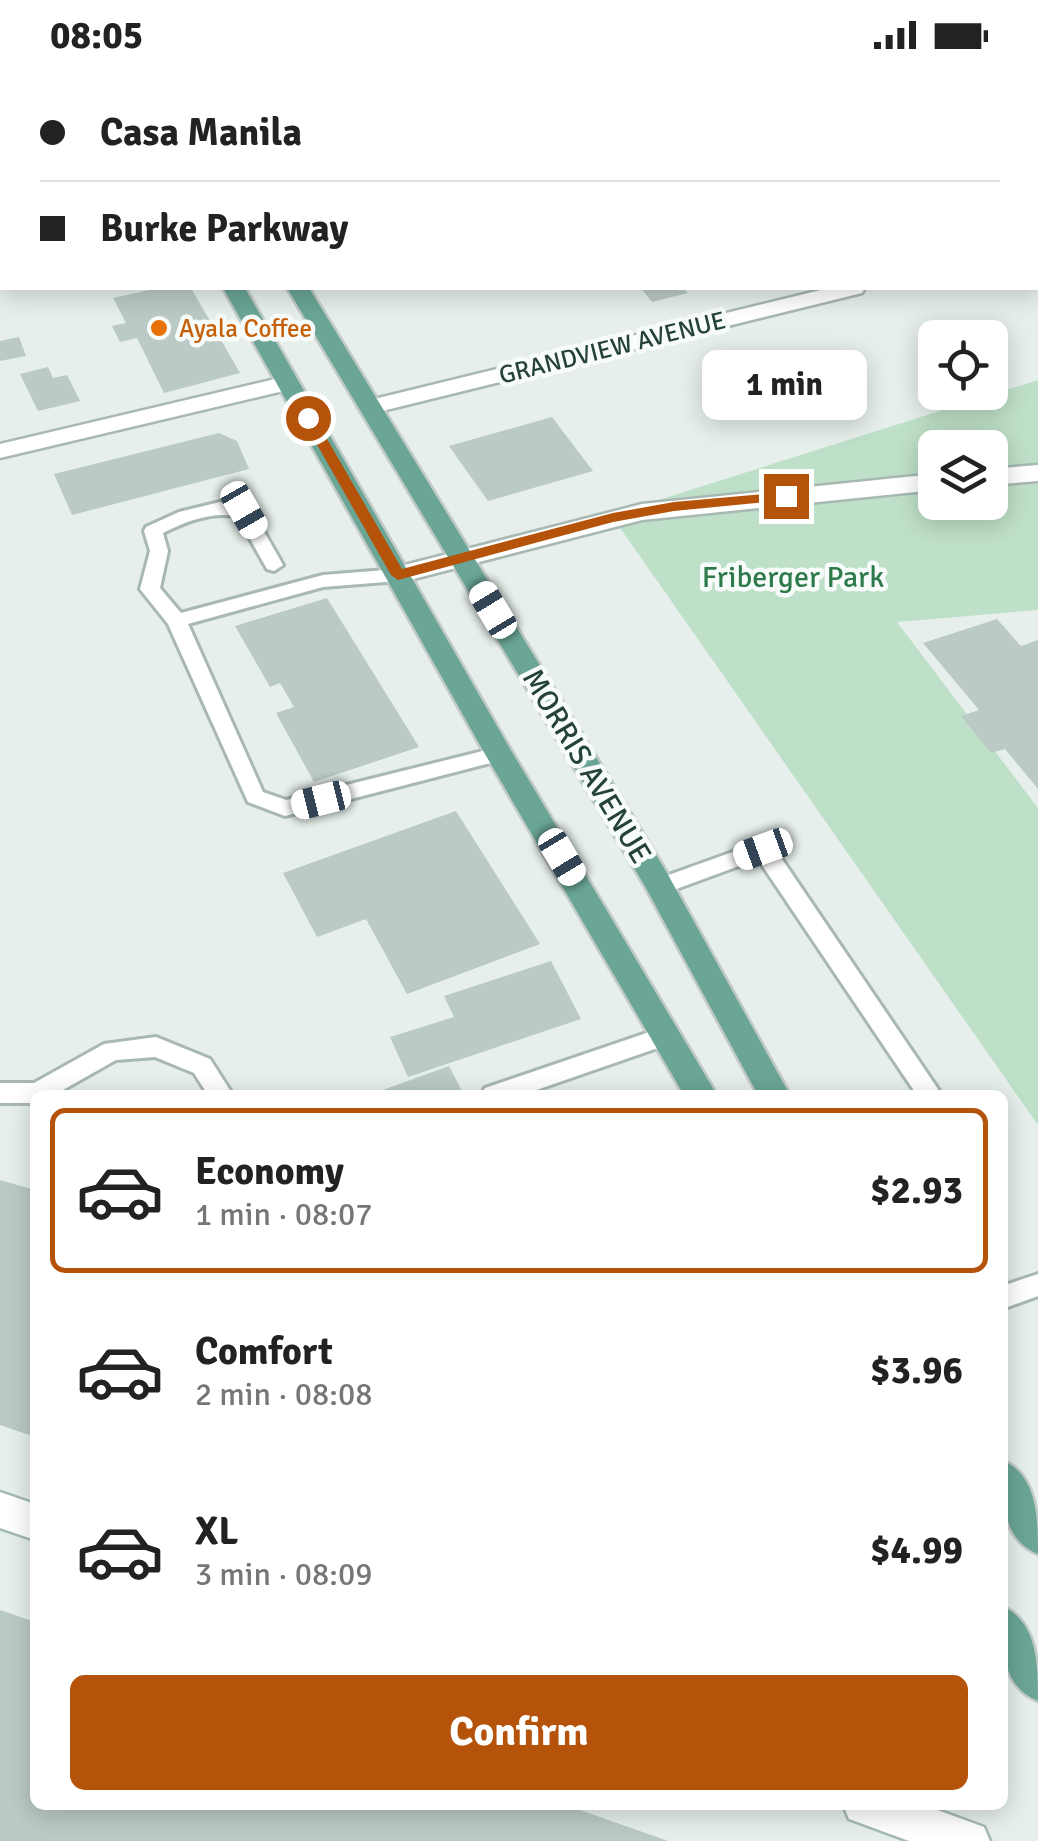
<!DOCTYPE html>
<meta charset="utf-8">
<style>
:root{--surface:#fff;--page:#f6f6f6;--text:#222;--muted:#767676;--line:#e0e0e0;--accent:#b45309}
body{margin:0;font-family:Signika,sans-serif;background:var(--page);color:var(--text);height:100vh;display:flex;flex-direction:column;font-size:38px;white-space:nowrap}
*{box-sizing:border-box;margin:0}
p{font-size:32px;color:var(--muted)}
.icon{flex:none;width:55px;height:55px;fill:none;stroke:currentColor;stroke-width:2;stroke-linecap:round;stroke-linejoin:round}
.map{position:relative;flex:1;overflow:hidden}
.side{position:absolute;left:30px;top:1020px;width:978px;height:720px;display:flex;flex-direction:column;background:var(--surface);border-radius:15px;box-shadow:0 5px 25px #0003}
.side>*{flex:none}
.top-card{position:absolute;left:0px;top:0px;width:1040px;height:220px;box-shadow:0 5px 25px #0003;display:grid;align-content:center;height:220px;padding:0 40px;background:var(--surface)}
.fabs{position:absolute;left:918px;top:250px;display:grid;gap:20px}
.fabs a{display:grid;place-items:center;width:90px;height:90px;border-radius:15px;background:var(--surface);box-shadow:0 5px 25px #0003;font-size:50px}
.end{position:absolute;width:45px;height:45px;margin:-22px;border:12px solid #b45309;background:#fff;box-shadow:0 0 0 5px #fff}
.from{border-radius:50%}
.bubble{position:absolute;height:70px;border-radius:15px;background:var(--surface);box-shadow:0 5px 25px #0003;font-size:32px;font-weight:700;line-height:70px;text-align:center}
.car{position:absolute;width:30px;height:60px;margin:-30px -15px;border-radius:12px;box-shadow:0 0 8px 2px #0007;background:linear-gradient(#fff 24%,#345 0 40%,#fff 0 76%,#345 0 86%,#fff 0)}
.top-card b{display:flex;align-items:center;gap:35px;height:95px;font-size:38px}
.top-card b+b{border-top:2px solid var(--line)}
.top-card i{width:25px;height:25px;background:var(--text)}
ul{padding:18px 0 0;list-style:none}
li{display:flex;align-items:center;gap:30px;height:165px;margin:0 20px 15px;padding:0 20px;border:5px solid transparent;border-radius:15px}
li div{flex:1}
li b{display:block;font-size:38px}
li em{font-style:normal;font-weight:700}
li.active{border-color:var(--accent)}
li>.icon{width:90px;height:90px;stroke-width:1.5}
.button{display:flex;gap:20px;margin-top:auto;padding:20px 40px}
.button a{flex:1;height:115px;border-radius:15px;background:var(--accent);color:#fff;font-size:40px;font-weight:700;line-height:115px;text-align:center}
.status{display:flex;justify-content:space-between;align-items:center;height:70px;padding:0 50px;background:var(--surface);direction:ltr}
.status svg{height:28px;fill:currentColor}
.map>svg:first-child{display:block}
.green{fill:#bfe0c8;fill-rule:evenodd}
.building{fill:#bbcac4}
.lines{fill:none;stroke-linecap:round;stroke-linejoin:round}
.lane-casing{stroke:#a8b8b2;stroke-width:6}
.street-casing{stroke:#a8b8b2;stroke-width:5}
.secondary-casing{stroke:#a4bbb3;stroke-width:5}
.primary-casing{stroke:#c2cac8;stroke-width:5}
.lane{fill:#fff;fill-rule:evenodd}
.street{fill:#fff;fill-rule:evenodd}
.secondary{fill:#fff;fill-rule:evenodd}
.primary{fill:#6aa596;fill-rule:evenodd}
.route{fill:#b45309}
.food-dot{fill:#e8710a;stroke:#f7fbf9;stroke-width:4}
.labels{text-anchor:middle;stroke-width:9;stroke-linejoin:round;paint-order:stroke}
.far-food-label{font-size:25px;fill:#c56008;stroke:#f7fbf9;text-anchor:start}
.far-street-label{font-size:25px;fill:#24423a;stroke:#f7fbf9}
.park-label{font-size:30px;fill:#2d7a4b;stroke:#f7fbf9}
.street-label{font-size:30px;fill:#24423a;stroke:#f7fbf9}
</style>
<div class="status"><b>08:05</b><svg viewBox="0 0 49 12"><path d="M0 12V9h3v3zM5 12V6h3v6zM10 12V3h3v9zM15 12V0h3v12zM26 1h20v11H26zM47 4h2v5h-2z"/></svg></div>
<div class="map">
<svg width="1038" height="1771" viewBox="0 0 1038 1771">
<rect width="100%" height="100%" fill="#e6efeb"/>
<path class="green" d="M1038,310v230l-141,12 141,186v317l-427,-610zM935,378h55v54h-55z"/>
<path class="building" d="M158,218h33l49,85 -76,20 -27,-55 -17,4 -8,-16 14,-3 -13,-25z
M641,218h42l5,5 -36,9z
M19,267l7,19 -26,5v-20z
M48,297l5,11 14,-3 13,26 -42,10 -18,-37z
M552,347l41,54 -105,30 -39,-55z
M219,363l18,8 12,28 -177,46 -18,-41z
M327,528l92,149 -105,35 -38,-69 18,-6 -14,-24 -10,4 -35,-61z
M997,549l24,27 17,-6v149l-33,-40 -14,4 -30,-37 18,-6 -56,-67z
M456,741l84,133 -133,50 -41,-75 -49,18 -34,-64z
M551,891l30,58 -173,58 -18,-40 64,-20 -10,-21z
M449,996l15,29h-95z
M0,1110l35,10v247l-35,-12z
M0,1540l35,12v183h531l102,36h-668z"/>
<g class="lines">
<g class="lane-casing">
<path id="lane" d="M220,432l30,5 33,58 -9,6 -7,-2 -30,-53c-27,-4 -50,5 -74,17l5,18 -8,37 21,25 142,-38 75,-6 9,6 -9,6 -75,6 -135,37 75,168 23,8 213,-53 10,7 -3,5 -221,57 -37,-14 -80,-178 -28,-35 10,-38 -6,-20 2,-4 33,-15z
M763,771l8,2 171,252h-25l-159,-236 -98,36 -11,-8 3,-6z
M667,956l8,2 4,7 -4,7 -153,53h-41l4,-7z
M156,967l54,22 23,36h-25l-14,-22 -39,-16 -39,3 -62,35h-19v8h-35v-20h34l70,-39z
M1038,1204v22l-36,13v-23z"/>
</g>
<g class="street-casing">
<path id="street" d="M0,82h2v12h-2z
M829,218h36l-3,5 -492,121 -12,-7 4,-5z
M288,306l11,7 -3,5 -296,70v-14z
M1038,395v16l-48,4v-16z
M935,404v16l-293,30 -244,63 -13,-8 4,-6 253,-65z"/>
</g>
<g class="secondary-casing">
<path id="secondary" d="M0,1422l35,12v36l-35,-12z
M843,1735h81l60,22 6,14h-81l-60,-22z"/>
</g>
<g class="primary-casing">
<path id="primary" d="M107,0h20l2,2h-20z
M156,0h20l1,2h-19z
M223,218h22l264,459 208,348h-33l-199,-341z
M287,218h22l358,585 123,222h-32l-112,-207z
M1002,1390c36,15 36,60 36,94 -38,-15 -36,-60 -36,-94z
M1002,1536c36,16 36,60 36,95 -39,-16 -36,-59 -36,-95z"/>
</g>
<use href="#lane" class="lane"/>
<use href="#street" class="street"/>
<use href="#secondary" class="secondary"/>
<use href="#primary" class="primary"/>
</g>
<path class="route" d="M308,344l7,4 87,151 211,-56 61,-11 112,-10 7,4 -7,4 -112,11 -61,11 -215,58 -7,-5 -89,-157z"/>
<circle class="food-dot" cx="159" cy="258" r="10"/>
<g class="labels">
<g class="far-food-label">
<text x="179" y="267">Ayala Coffee</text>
</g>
<g class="far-street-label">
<text transform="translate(612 277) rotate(-14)" y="9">GRANDVIEW AVENUE</text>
</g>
<g class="park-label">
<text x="793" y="517">Friberger Park</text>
</g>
<g class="street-label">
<text transform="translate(587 696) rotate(59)" y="10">MORRIS AVENUE</text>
</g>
</g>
</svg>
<div class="fabs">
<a><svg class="icon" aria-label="locate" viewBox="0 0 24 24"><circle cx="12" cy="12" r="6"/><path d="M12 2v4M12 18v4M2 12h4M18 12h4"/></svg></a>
<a><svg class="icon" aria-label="layers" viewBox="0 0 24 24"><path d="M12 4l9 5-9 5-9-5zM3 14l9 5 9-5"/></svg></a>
</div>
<i class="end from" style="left:308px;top:348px"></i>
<i class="end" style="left:786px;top:426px"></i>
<div class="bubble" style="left:702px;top:280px;width:165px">1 min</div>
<i class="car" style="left:244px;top:440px;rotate:150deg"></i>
<i class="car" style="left:493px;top:540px;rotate:329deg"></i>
<i class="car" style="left:321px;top:730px;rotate:256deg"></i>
<i class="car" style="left:763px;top:779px;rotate:250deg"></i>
<i class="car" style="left:562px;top:787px;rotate:149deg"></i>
<div class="top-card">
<b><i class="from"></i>Casa Manila</b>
<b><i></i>Burke Parkway</b>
</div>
<section class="side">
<ul>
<li class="active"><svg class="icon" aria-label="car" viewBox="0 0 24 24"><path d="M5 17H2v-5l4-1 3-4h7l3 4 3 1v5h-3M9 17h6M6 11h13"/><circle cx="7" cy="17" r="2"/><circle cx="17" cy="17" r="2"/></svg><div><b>Economy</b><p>1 min · 08:07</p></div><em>$2.93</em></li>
<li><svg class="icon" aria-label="car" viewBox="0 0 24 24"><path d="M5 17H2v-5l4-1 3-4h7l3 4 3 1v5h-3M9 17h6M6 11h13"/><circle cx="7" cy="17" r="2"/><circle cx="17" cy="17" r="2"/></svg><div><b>Comfort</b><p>2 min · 08:08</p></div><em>$3.96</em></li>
<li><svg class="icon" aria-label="car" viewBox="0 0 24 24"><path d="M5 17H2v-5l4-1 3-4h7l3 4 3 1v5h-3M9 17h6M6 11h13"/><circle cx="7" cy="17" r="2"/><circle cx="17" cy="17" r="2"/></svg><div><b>XL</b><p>3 min · 08:09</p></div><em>$4.99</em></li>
</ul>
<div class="button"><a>Confirm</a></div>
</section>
</div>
